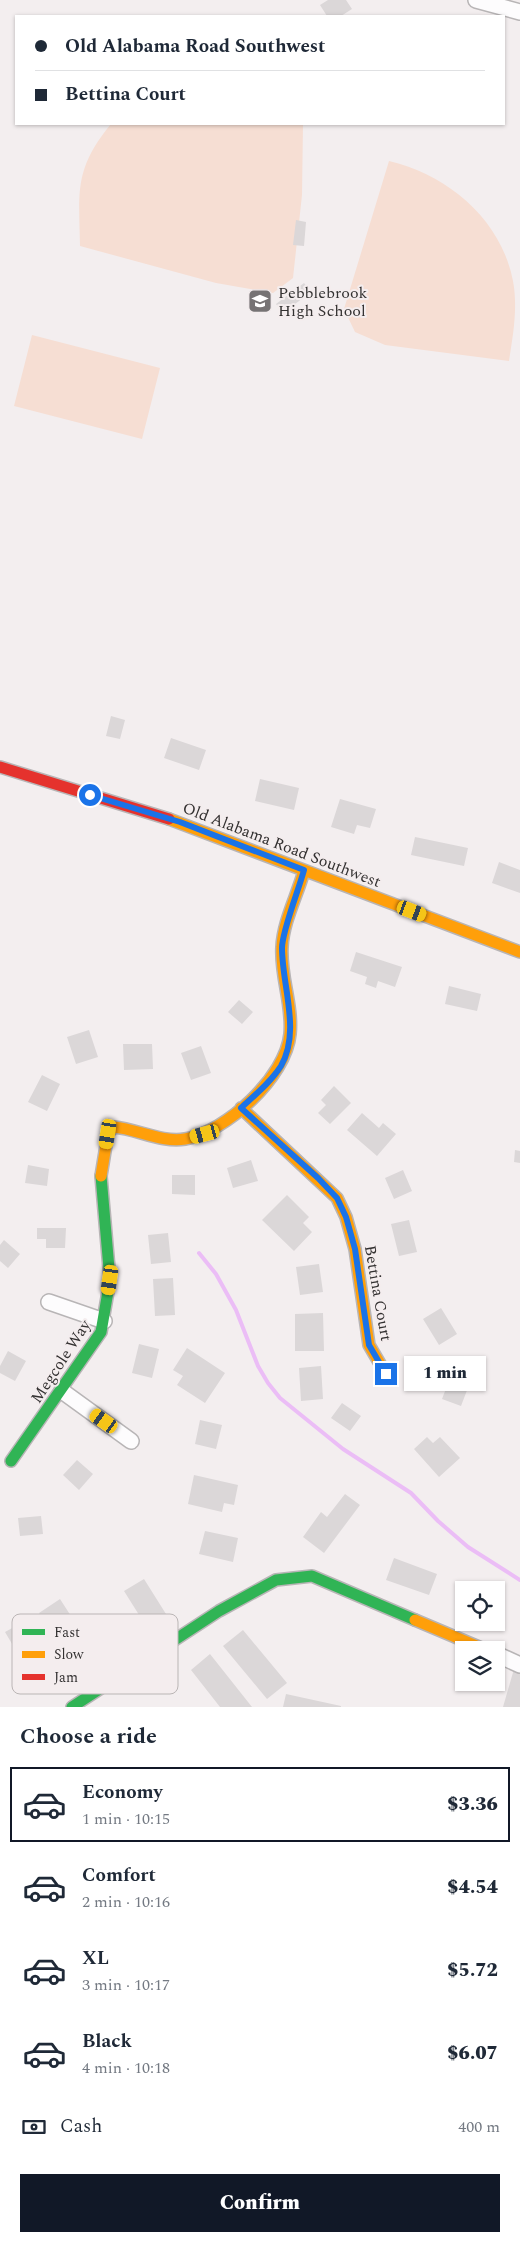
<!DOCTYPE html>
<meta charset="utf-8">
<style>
:root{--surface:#fff;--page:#f2f2f3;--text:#1f2937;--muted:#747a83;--line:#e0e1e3;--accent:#111827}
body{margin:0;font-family:Spectral,serif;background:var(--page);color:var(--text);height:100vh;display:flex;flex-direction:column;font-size:19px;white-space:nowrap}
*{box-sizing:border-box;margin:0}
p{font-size:16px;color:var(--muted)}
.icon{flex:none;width:28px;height:28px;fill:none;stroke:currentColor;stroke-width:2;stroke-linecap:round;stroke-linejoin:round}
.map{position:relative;height:1707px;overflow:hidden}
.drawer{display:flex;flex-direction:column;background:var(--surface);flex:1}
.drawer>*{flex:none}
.guide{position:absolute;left:15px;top:15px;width:490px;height:110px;border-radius:0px;box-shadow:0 1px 4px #0004;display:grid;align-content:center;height:110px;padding:0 20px;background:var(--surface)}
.controls{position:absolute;left:455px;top:1581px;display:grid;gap:10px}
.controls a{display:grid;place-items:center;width:50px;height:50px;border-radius:0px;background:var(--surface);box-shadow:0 1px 4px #0004;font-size:25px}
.end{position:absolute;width:22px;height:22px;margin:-11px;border:6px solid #1a73e8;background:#fff;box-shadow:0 0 0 2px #fff}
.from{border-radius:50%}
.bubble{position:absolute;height:35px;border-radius:0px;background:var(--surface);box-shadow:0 1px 4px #0004;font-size:16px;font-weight:800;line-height:35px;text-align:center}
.car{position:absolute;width:15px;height:30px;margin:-15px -8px;border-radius:6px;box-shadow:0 0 4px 1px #0007;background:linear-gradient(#f5c518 24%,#345 0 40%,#f5c518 0 76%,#345 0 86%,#f5c518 0)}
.guide b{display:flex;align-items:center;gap:18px;height:48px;font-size:19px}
.guide b+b{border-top:1px solid var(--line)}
.guide i{width:12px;height:12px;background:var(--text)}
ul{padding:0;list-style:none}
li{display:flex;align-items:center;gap:15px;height:75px;margin:0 10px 8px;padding:0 10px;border:2px solid transparent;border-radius:0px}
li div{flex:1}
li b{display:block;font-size:19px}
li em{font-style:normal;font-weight:800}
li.selected{border-color:var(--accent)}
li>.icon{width:45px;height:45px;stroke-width:1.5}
h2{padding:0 20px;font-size:22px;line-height:60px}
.pay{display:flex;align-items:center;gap:12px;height:55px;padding:0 20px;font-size:19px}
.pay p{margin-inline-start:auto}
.primary-button{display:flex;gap:10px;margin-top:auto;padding:10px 20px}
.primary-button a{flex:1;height:58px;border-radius:0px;background:var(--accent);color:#fff;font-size:20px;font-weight:800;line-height:58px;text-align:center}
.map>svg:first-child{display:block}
.green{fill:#f6ded3}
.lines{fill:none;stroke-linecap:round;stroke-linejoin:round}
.stream{stroke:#ebbdf6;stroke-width:4}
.building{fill:#dbd7d8}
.street-casing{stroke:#b8b5b6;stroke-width:18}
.fast-casing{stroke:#b8b5b6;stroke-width:14}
.slow-casing{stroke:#b8b5b6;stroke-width:14}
.jam-casing{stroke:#b8b5b6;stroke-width:14}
.street{stroke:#fdfcfd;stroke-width:15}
.fast{stroke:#30b455;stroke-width:11}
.slow{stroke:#ff9f0a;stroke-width:11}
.jam{stroke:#e5322d;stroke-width:11}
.route{stroke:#1a73e8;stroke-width:6}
.labels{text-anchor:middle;stroke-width:4;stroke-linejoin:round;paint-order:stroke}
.poi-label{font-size:16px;fill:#333131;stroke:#f4edee;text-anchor:start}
.street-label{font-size:16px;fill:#333131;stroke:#f4edee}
.key{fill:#f4edee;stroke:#bab5b5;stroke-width:1}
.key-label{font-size:14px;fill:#333131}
</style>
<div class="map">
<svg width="520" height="1707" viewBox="0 0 520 1707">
<rect width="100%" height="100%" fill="#f3eeef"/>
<path class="green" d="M111,124h192l-1,71 -9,83 -20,15 -57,-10 -136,-37c-1,-55 -6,-77 31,-122z
M389,161c59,14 112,58 124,120 5,27 0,54 -4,80l-124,-16 -30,-13 -11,-23z
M32,335l128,33 -18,71 -128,-33z"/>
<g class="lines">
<path class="stream" d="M199,1253l17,21 20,36 22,56 10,17 12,15 63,51 68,44 27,28 30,26 52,33"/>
</g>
<path class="building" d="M328,0h18l6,9 -11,7h-14l-7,-11z
M296,220l10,2 -2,24 -11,-1z
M304,283l7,9 -28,21 -7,-9z
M111,716l14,4 -5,19 -14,-3z
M171,738l35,12 -7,20 -35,-12z
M260,779l39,9 -5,22 -39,-9z
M340,799l36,10 -6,19 -13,-3 -3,9 -23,-7z
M415,837l53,11 -4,18 -53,-11z
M499,862l21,8v23l-28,-10z
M356,952l46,15 -7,20 -17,-6 -2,7 -11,-4 2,-7 -17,-6z
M449,986l32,8 -4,17 -32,-7z
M239,1000l14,12 -11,12 -14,-12z
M89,1030l9,27 -22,7 -9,-27z
M123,1044h29l1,25 -29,1z
M201,1046l10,27 -20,7 -10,-27z
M42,1075l18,9 -13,27 -19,-9z
M334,1086l17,17 -21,21 -12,-11 8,-8 -5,-5z
M362,1113l17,15 4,-5 13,11 -19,22 -30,-26z
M515,1150l5,1v12l-6,-1z
M251,1160l7,21 -25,7 -6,-20z
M28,1165l21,4 -2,17 -22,-3z
M403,1170l9,21 -18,8 -9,-21z
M172,1175h23v20l-23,-1z
M287,1195l22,22 -6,6 9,9 -18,19 -32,-31z
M409,1220l8,32 -18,4 -8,-32z
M37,1228h29l-1,20h-19v-9h-9z
M168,1233l3,29 -20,2 -3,-29z
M4,1240l16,14 -12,14 -8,-7v-16z
M319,1264l4,28 -23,3 -4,-28z
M173,1278l2,37 -20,1 -2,-37z
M441,1308l16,26 -18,11 -16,-26z
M323,1313l1,38h-29v-37z
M139,1344l20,5 -7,29 -20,-5z
M187,1348l38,25 -20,30 -28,-18 6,-9 -10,-6z
M8,1351l18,10 -11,20 -15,-8v-7z
M455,1365l19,7 -13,34 -19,-7z
M321,1366l2,33 -22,2 -2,-33z
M342,1403l19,13 -11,15 -19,-13z
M200,1420l22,5 -6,24 -21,-5z
M427,1437l6,6 7,-6 20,21 -21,19 -25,-28z
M77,1460l16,14 -14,16 -16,-15z
M194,1475l44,10 -4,20 -10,-2 -2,9 -34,-8z
M345,1494l15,11 -36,48 -21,-16 18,-25 6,5z
M41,1516l2,18 -23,2 -2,-18z
M205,1531l33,7 -5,24 -34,-8z
M394,1558l43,16 -8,21 -43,-15z
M144,1579l22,35 -20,12 -22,-35z
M60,1599l38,59 -21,13 -38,-58z
M27,1620l35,61 -21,12 -36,-61z
M243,1630l44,53 -20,16 -44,-53z
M210,1654l42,53h-32l-29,-37z
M514,1669l6,2v36h-17z
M286,1694l55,12v1h-58z"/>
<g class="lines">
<g class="street-casing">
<path id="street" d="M476,0l44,12
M49,1302l55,19
M62,1391l69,50
M496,1654l24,11"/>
</g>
<g class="fast-casing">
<path id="fast" d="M11,1461l90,-129 9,-52 -9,-104
M72,1707l147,-96 57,-31 36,-4 103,44"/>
</g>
<g class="slow-casing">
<path id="slow" d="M169,819l351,133
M241,1108l96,90 9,19 9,32 14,96 17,29
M101,1176l7,-43 6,-6c23,2 48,16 71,12 41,-7 101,-62 105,-105 3,-29 -10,-58 -8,-87 1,-25 15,-51 22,-76
M415,1620l71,30"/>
</g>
<g class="jam-casing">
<path id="jam" d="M0,767l169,52"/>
</g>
<use href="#street" class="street"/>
<use href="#fast" class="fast"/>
<use href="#slow" class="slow"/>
<use href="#jam" class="jam"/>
</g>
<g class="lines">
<path class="route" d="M90,795l90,27 124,48c-5,19 -22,61 -22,78 0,38 19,83 -1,118 -10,16 -26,29 -40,42l77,70 19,20 9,19 9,32 14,96 17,29"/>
</g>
<defs>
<g id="school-square" transform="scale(1.25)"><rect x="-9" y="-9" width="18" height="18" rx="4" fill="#767374" stroke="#f4edee"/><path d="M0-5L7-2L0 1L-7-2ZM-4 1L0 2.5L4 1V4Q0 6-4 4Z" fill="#fff"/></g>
</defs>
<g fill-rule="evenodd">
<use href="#school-square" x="260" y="301"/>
</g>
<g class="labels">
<g class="poi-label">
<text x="278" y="298">Pebblebrook<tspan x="278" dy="18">High School</tspan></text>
</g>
<g class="street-label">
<text transform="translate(282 844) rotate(21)" y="6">Old Alabama Road Southwest</text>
<text transform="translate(379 1293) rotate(80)" y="6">Bettina Court</text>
<text transform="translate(60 1361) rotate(-57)" y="6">Megcole Way</text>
</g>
</g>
<rect x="12" y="1614" width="166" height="80" rx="8" class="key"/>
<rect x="22" y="1629" width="23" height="6" fill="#30b455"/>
<rect x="22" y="1651" width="23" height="7" fill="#ff9f0a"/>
<rect x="22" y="1674" width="23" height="6" fill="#e5322d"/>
<g class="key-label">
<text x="54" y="1637">Fast</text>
<text x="54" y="1659">Slow</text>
<text x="54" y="1682">Jam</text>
</g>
</svg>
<div class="controls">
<a><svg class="icon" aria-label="locate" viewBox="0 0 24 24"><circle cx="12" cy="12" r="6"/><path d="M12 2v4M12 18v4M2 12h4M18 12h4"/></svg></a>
<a><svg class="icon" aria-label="layers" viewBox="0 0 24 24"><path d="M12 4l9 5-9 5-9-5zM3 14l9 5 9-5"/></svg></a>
</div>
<i class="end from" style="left:90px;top:795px"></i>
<i class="end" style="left:386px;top:1374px"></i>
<div class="bubble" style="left:404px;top:1356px;width:82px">1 min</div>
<i class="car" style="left:412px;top:911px;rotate:111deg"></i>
<i class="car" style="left:108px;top:1134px;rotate:189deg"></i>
<i class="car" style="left:205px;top:1134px;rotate:255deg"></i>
<i class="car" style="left:110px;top:1280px;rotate:188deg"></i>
<i class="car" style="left:104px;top:1421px;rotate:305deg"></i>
<div class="guide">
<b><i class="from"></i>Old Alabama Road Southwest</b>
<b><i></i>Bettina Court</b>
</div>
</div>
<section class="drawer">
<h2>Choose a ride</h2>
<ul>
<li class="selected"><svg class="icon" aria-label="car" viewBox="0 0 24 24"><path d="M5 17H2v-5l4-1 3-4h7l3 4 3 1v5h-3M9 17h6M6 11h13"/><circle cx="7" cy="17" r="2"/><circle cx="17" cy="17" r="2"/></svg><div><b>Economy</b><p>1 min · 10:15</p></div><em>$3.36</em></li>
<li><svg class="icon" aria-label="car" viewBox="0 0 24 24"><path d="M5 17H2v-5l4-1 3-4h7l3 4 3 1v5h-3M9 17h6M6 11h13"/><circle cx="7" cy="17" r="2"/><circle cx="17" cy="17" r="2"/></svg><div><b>Comfort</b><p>2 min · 10:16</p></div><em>$4.54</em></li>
<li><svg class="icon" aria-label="car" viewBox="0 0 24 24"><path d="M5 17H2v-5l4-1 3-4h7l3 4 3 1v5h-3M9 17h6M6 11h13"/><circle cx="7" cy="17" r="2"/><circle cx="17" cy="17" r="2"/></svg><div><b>XL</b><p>3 min · 10:17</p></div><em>$5.72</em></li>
<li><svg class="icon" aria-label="car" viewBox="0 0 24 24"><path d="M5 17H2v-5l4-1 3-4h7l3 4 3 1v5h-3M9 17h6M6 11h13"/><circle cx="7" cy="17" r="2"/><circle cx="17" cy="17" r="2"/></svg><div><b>Black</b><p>4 min · 10:18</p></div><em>$6.07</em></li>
</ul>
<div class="pay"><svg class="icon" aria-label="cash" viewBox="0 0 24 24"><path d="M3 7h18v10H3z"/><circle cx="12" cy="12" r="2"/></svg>Cash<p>400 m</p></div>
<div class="primary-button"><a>Confirm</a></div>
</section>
